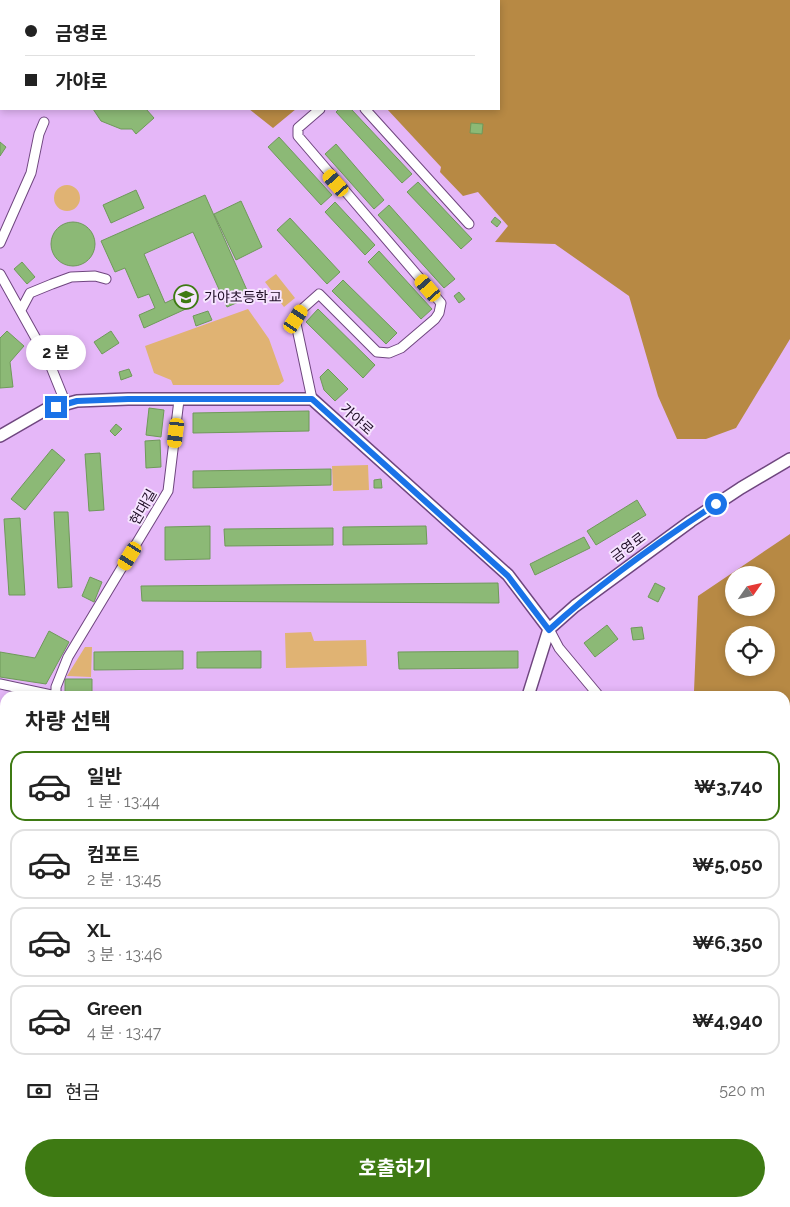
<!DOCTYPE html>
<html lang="ko">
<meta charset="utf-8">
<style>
:root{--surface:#fff;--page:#f6f6f6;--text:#222;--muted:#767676;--line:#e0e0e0;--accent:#3e7a13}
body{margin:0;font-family:Raleway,"Noto Sans KR",sans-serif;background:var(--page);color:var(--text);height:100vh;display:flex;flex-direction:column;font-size:19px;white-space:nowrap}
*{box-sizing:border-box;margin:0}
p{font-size:16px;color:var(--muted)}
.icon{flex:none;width:28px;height:28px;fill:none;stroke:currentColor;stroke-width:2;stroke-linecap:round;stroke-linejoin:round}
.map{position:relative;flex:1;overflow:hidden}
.sheet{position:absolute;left:0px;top:691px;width:790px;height:516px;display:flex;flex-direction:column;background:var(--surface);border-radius:15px 15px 0 0;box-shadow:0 2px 8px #0003}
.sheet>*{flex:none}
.guide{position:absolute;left:0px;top:0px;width:500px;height:110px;box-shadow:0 2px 8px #0003;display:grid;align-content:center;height:110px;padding:0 25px;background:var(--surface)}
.needle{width:32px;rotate:56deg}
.buttons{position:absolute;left:725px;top:566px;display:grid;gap:10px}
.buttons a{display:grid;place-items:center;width:50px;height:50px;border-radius:50%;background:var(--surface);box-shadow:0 2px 8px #0003;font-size:25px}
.end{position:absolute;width:22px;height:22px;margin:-11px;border:6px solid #1a73e8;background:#fff;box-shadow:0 0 0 2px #fff}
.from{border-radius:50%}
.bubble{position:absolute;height:35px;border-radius:18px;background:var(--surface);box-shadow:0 2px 8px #0003;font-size:16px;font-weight:700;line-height:35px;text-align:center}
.car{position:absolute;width:15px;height:30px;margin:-15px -8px;border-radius:6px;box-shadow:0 0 4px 1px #0007;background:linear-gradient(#f5c518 24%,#345 0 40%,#f5c518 0 76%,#345 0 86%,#f5c518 0)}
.guide b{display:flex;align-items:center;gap:18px;height:48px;font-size:19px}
.guide b+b{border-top:1px solid var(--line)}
.guide i{width:12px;height:12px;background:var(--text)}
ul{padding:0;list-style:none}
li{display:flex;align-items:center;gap:15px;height:70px;margin:0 10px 8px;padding:0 15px;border:2px solid var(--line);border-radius:15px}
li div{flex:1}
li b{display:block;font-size:19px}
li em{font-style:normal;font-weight:700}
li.selected{border-color:var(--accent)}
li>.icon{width:45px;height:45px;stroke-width:1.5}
h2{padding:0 25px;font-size:22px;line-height:60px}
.pay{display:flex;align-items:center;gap:12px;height:55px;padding:0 25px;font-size:19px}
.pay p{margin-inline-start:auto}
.button{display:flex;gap:10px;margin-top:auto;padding:10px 25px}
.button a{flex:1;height:58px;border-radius:30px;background:var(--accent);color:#fff;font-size:20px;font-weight:700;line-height:58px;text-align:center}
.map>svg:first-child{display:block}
.green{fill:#e0b373}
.forest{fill:#b78944;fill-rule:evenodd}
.building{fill:#8cb976;stroke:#6f995a}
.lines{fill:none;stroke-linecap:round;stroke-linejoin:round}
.minor-casing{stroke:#6f467f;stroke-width:11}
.tertiary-casing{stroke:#6f467f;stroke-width:14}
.minor{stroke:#fff;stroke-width:9}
.tertiary{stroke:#fff;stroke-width:11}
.route{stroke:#1a73e8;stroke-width:6}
.labels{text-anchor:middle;stroke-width:4;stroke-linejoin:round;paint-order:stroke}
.poi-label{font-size:14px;fill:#1e0d25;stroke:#f6e4ff;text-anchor:start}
.street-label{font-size:14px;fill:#1e0d25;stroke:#f6e4ff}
</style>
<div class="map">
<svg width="790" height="1207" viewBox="0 0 790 1207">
<rect width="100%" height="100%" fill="#e5b7f8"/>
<path class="green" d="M54 198a13 13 0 1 1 26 0a13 13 0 1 1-26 0Z
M276,274l19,24 -11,9 -19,-25z
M248,309l21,30 15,42 -5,4h-106l-2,-5 -17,-7 -9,-27z
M368,465l1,25 -36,1 -1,-25z
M311,632l3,9 52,-1 1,26 -81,2 -1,-35z
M85,647h7l-1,30 -24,-1z"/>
<path class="forest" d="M0,0h790v339l-54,89 -30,11h-29l-19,-43 -29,-100 -74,-52 -60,-2 13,-16 -30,-34 -15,4 -23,-24 1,-5 -54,-58h112v-108h-498l-1,23z
M249,109h47l-23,19z
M790,534v387l-5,-6v-219h-90l-1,-5 4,-95zM734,575h32v33h-32zM734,635h32v33h-32z"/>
<path class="building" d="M93,109h53l8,9 -18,16 -4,-5h-11l-20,-8z
M339,109h12l61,65 -10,9 -66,-71z
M471,123l12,1 -1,10 -12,-1z
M279,137l53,58 -11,10 -53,-58z
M0,142l6,5 -6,9z
M336,144l48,56 -10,9 -49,-55z
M418,182l54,57 -11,10 -54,-57z
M136,190l8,18 -33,15 -8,-18z
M205,195l45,102 -23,10 -34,-75 -49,22 21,49 17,-8 6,13 -44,20 -5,-13 16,-7 -6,-14 -11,4 -13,-30 -10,4 -14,-31z
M241,201l21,46 -26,13 -22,-46z
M335,202l40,43 -10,10 -40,-43z
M389,205l66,74 -11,9 -66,-73z
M495,217l6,5 -4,5 -6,-5z
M290,218l50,54 -13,12 -50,-54z
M51 244a22 22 0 1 1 44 0a22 22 0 1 1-44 0Z
M379,251l53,58 -11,10 -53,-57z
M22,262l13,15 -8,7 -13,-15z
M343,280l54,53 -11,11 -54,-53z
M459,292l6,7 -6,4 -5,-7z
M318,309l57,56 -12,13 -57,-56z
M208,311l4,9 -16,6 -3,-10z
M7,331l17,15 -14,16 3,25 -13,1v-50z
M111,331l8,12 -17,11 -8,-12z
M129,369l3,7 -11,4 -2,-8z
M328,369l20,20 -13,12 -11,-11 -4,-13z
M149,408l15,2 -3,27 -15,-2z
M309,411v20l-116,2v-20z
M116,424l6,5 -7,7 -5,-5z
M160,440l1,27 -15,1 -1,-27z
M52,449l13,11 -40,50 -14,-11z
M100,453l4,57 -15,1 -4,-57z
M331,469v16l-138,3v-17z
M381,479l1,9h-8v-8z
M637,500l9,15 -50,30 -9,-14z
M54,512h14l4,75 -14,1z
M20,518l5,77h-16l-5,-76z
M210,526v33l-45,1v-33z
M426,526l1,18 -84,1v-18z
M333,528v17l-108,1 -1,-17z
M584,537l6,11 -55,27 -5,-11z
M90,577l12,5 -8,20 -12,-6z
M498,583l1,20 -357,-2 -1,-15z
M655,583l10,5 -7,14 -10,-5z
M607,625l11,14 -23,18 -11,-14z
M642,627l2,12 -11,1 -2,-12z
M49,631l20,11 -23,42 -46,-7v-25l35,6z
M183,651v18l-89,1v-18z
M261,651v17h-64v-16z
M518,651v17l-119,1 -1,-17z
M65,679h27v14h-27z
M0,1097h5v14h-5z
M0,1132h5v16h-5z
M0,1154h5v12h-5z
M0,1182h5v8h-5v6z
M785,1194l5,3v10h-23l-3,-2 1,-3h20z
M38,1202h15v5h-15z
M84,1202h20v5h-20z
M113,1202h20v5h-20z
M143,1202h19v5h-19z
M284,1202h18l3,5h-19z
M329,1202h10l3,5h-20z
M400,1202h13l3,5h-14z
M417,1202h13l-7,5h-4z
M446,1202h12l3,5h-22z
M460,1202h17l-7,5h-7z
M536,1202h22l7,5h-22z
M623,1202h26l7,5h-26z
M187,1205v2h-19v-1z"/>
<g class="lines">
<g class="minor-casing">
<path id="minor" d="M365,109l104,115
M0,243l31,-70 8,-39 5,-12
M0,274l49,88 17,42
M21,310l9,-17 22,-9 19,-7 24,-1 11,3
M312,399l-17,-80 6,-9 18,-16 58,58 12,1 12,-5 34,-29 4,-6 2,-10 -143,-167v-8l22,-19
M549,629l10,19 40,48
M0,684l56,12
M56,696v-9l12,-30 100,-166 11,-91
M0,912h5
M0,957l5,57
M0,1064l5,-21
M0,1123h5
M12,1202v5
M138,1202v5
M194,1202v5
M311,1202l3,5
M363,1207l7,-5"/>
</g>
<g class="tertiary-casing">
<path id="tertiary" d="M0,436l45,-26 32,-9 51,-2h184l196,176 41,54
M528,696l21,-67 26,-23 116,-85 50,-33 49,-29
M785,1095l5,-7
M67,1202v5
M495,1207l6,-5
M716,1207l3,-5"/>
</g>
<use href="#minor" class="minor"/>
<use href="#tertiary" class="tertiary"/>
</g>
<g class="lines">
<path class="route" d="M56,407l21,-6 51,-2h184l196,177 41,54c51,-47 109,-88 167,-126"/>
</g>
<defs>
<g id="school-ring" transform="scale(1.25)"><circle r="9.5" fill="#f6e4ff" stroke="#3e7a13" stroke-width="1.5"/><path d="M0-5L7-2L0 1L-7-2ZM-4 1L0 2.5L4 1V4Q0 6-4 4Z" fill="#3e7a13"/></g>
</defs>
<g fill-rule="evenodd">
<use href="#school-ring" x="186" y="297"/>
</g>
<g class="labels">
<g class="poi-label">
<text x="204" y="302">가야초등학교</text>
</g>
<g class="street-label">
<text transform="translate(357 419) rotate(42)" y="5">가야로</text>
<text transform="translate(143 507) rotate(-60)" y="5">현대길</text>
<text transform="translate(628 547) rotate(-37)" y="5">금영로</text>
</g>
</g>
</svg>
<div class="buttons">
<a><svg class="needle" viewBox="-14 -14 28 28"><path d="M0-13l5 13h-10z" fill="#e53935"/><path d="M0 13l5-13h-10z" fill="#767676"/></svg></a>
<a><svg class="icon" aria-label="locate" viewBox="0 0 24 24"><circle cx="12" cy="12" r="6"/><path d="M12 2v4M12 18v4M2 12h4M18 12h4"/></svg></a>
</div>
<i class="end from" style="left:716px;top:504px"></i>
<i class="end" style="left:56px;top:407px"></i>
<div class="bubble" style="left:26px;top:335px;width:60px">2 분</div>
<i class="car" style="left:336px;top:183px;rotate:319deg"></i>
<i class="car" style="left:428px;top:288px;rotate:319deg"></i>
<i class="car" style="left:296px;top:319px;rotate:33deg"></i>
<i class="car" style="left:176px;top:433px;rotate:187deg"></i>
<i class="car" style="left:130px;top:556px;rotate:212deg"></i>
<div class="guide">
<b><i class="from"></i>금영로</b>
<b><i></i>가야로</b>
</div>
<section class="sheet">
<h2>차량 선택</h2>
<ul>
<li class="selected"><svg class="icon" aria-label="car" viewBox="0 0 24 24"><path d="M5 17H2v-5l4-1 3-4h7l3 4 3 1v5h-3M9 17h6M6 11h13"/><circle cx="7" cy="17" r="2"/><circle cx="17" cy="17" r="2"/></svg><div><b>일반</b><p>1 분 · 13:44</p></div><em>₩3,740</em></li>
<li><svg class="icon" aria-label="car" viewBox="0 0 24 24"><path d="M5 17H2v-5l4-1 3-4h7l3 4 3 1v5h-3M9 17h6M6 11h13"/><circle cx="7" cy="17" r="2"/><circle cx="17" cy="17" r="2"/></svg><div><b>컴포트</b><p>2 분 · 13:45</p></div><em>₩5,050</em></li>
<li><svg class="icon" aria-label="car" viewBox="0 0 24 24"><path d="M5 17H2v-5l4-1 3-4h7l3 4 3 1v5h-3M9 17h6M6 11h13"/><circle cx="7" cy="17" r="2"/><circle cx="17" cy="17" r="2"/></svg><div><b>XL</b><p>3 분 · 13:46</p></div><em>₩6,350</em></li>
<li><svg class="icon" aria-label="car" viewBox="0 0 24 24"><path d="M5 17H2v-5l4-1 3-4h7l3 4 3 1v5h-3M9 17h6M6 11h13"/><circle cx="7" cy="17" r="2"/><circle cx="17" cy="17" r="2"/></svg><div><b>Green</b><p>4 분 · 13:47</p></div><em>₩4,940</em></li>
</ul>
<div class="pay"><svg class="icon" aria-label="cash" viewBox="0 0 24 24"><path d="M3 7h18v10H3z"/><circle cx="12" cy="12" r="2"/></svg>현금<p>520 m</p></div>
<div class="button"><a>호출하기</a></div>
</section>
</div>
